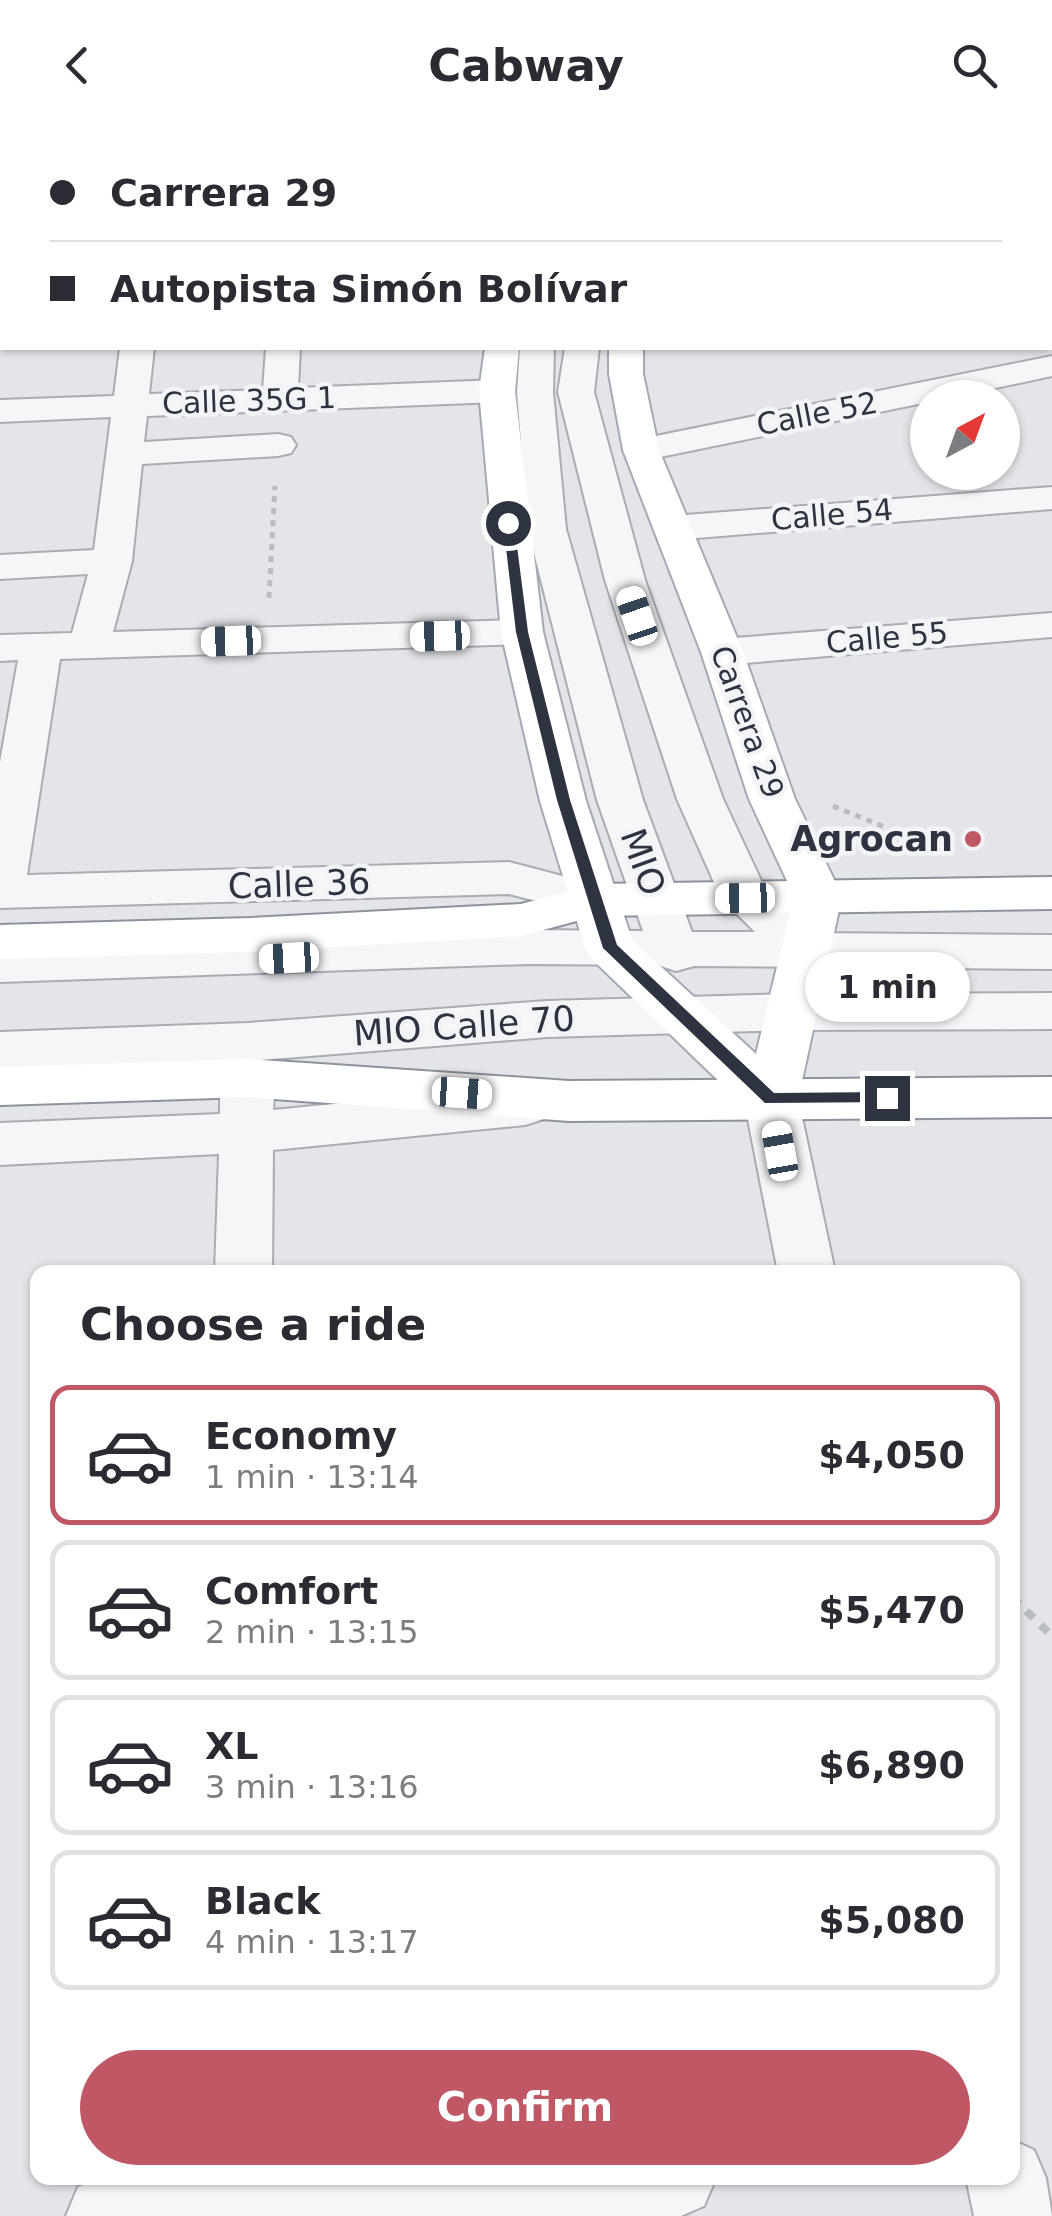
<!DOCTYPE html>
<meta charset="utf-8">
<style>
:root{--surface:#fff;--page:#f7f7f7;--text:#2b2b33;--muted:#7c7c81;--line:#e1e1e2;--accent:#bf5765}
body{margin:0;font-family:"DejaVu Sans",sans-serif;background:var(--page);color:var(--text);height:100vh;display:flex;flex-direction:column;font-size:38px;white-space:nowrap}
*{box-sizing:border-box;margin:0}
p{font-size:32px;color:var(--muted)}
.icon{flex:none;width:55px;height:55px;fill:none;stroke:currentColor;stroke-width:2;stroke-linecap:round;stroke-linejoin:round}
.map{position:relative;flex:1;overflow:hidden}
.panel{position:absolute;left:30px;top:1135px;width:990px;height:920px;display:flex;flex-direction:column;background:var(--surface);border-radius:20px;box-shadow:0 2px 8px #0004}
.panel>*{flex:none}
.top-card{position:absolute;left:0px;top:0px;width:1052px;height:220px;box-shadow:0 2px 8px #0004;display:grid;align-content:center;height:220px;padding:0 50px;background:var(--surface)}
.needle{width:65px;rotate:41deg}
.tools{position:absolute;left:910px;top:250px;display:grid;gap:20px}
.tools a{display:grid;place-items:center;width:110px;height:110px;border-radius:50%;background:var(--surface);box-shadow:0 2px 8px #0004;font-size:50px}
.end{position:absolute;width:45px;height:45px;margin:-22px;border:12px solid #2d3340;background:#fff;box-shadow:0 0 0 5px #fff}
.from{border-radius:50%}
.bubble{position:absolute;height:70px;border-radius:35px;background:var(--surface);box-shadow:0 2px 8px #0004;font-size:32px;font-weight:800;line-height:70px;text-align:center}
.car{position:absolute;width:30px;height:60px;margin:-30px -15px;border-radius:12px;box-shadow:0 0 8px 2px #0007;background:linear-gradient(#fff 24%,#345 0 40%,#fff 0 76%,#345 0 86%,#fff 0)}
.top-card b{display:flex;align-items:center;gap:35px;height:95px;font-size:38px}
.top-card b+b{border-top:2px solid var(--line)}
.top-card i{width:25px;height:25px;background:var(--text)}
ul{padding:0;list-style:none}
li{display:flex;align-items:center;gap:30px;height:140px;margin:0 20px 15px;padding:0 30px;border:5px solid var(--line);border-radius:20px}
li div{flex:1}
li b{display:block;font-size:38px}
li em{font-style:normal;font-weight:800}
li.selected{border-color:var(--accent)}
li>.icon{width:90px;height:90px;stroke-width:1.5}
h2{padding:0 50px;font-size:45px;line-height:120px}
.primary-button{display:flex;gap:20px;margin-top:auto;padding:20px 50px}
.primary-button a{flex:1;height:115px;border-radius:60px;background:var(--accent);color:#fff;font-size:40px;font-weight:800;line-height:115px;text-align:center}
header{display:flex;justify-content:space-between;align-items:center;height:130px;padding:0 50px;background:var(--surface);font-size:45px;font-weight:800}
.map>svg:first-child{display:block}
.lines{fill:none;stroke-linecap:round;stroke-linejoin:round}
.minor-casing{stroke:#a9acb3;stroke-width:4}
.major-casing{stroke:#a4aab4;stroke-width:4}
.highway-casing{stroke:#8c939e;stroke-width:4}
.path-far1{stroke:#b9bcc1;stroke-width:5;stroke-dasharray:6 6;stroke-linecap:butt}
.path{stroke:#b9bcc1;stroke-width:8;stroke-dasharray:10 10;stroke-linecap:butt}
.minor{fill:#f5f6f8;fill-rule:evenodd}
.major{fill:#fff;fill-rule:evenodd}
.highway{fill:#fff;fill-rule:evenodd}
.wall{fill:#a1a4aa}
.route{fill:#2d3340}
.poi-dot{fill:#bf5765;stroke:#f3f4f7;stroke-width:4}
.labels{text-anchor:middle;stroke-width:9;stroke-linejoin:round;paint-order:stroke}
.far-street-label{font-size:30px;fill:#2d3340;stroke:#f3f4f7}
.poi-label{font-size:35px;font-weight:bold;fill:#2d3340;stroke:#f3f4f7;text-anchor:end}
.street-label{font-size:35px;fill:#2d3340;stroke:#f3f4f7}
</style>
<header><svg class="icon" aria-label="back" viewBox="0 0 24 24"><path d="M15 5l-7 7 7 7"/></svg>Cabway<svg class="icon" aria-label="search" viewBox="0 0 24 24"><circle cx="10" cy="10" r="6"/><path d="M15 15l6 6"/></svg></header>
<div class="map">
<svg width="1052" height="2086" viewBox="0 0 1052 2086">
<rect width="100%" height="100%" fill="#e3e5e9"/>
<g class="lines">
<g class="minor-casing">
<path id="minor" d="M118,0h29l1,2h-29z
M537,0h28v2h-28z
M578,0h28l1,2h-28z
M997,0h31l1,2h-31z
M1050,18l2,1v18l-2,-1z
M1050,77h2v18h-2z
M0,135h2v20h-2z
M120,218h34l-5,46 114,-4 3,-42h34l-2,40 199,-8 12,4 6,7 -6,7 -12,4 -350,14 -3,26 134,-8 13,3 5,8 -5,8 -13,3 -136,8 -10,97 -19,71 409,-12 15,3 6,9 -6,9 -15,3 -462,15 -33,216 482,-13 103,27 7,11 -7,11 -17,5 -86,-22 -509,14v-146l18,-102 -18,1v-26l72,-2 16,-59 -88,5v-24l94,-5 17,-133 -111,5v-22l114,-4z
M520,218h34l-1,44 13,137 77,271 49,132h63l-34,-34 -44,-99 -72,-219 -47,-188 7,-44h34l-5,44 51,188 78,219 42,90 41,34 6,10 240,2v34l-358,-3 -18,5 -18,-6 -130,-1 -528,18v-34l528,-18 115,1 -46,-131 -69,-271 -11,-137z
M1052,226v20l-103,22h-21v4l-287,59 -13,-3 -5,-8 5,-8 13,-3z
M1052,357v22l-380,31 -14,-4 -5,-8 5,-8 14,-4z
M1052,483v24l-330,28 -15,-4 -6,-9 6,-9 15,-4z
M1052,863v36l-260,1 -245,7 -299,24 -248,9v-38l248,-9 299,-22 245,-7z
M247,946l19,6 8,14 -1,14 252,-25 19,6 8,14 -8,14 -19,6 -252,25 -1,122h-57l4,-118 -219,11v-42l220,-9v-18l8,-14z
M771,949l19,6 8,14 37,173h-57l-34,-173 8,-14z
M1012,2010l22,10 12,28 6,38h-78l-8,-38h46z
M102,2048h614l-12,28 -23,10h-615l12,-29z"/>
</g>
<g class="major-casing">
<path id="major" d="M503,0h28v2h-28z
M604,0h28l1,2h-28z
M485,218h34l-4,43 28,241 43,169 46,139 124,114 38,-158 -45,-97 -48,-147 -78,-202 -14,-76v-26h34v26l16,76 84,202 52,147 47,97 -44,203 -8,14 -19,6 -19,-6 -159,-153 -8,-12 -45,-147 -39,-169 -22,-241z"/>
</g>
<g class="highway-casing">
<path id="highway" d="M1052,747v32l-457,7 -74,20 -271,16 -250,7v-34l250,-7 271,-14 74,-20z
M247,929l322,22 483,-4v40l-483,4 -322,-24 -247,8v-38z"/>
</g>
<path class="path-far1" d="M269,468l6,-112
M833,676l88,36 2,7"/>
<path class="path" d="M1012,1467l40,39"/>
<use href="#minor" class="minor"/>
<use href="#major" class="major"/>
<use href="#highway" class="highway"/>
</g>
<path class="wall" d="M1033,0h19v13l-2,-2v-9h-13z"/>
<path class="route" d="M508,390l6,3 14,109 42,168 47,145 157,148 113,-1 8,6 -3,4 -127,1 -162,-155 -46,-148 -41,-168 -13,-109z"/>
<circle class="poi-dot" cx="973" cy="709" r="10"/>
<g class="labels">
<g class="far-street-label">
<text transform="translate(249 271) rotate(-2)" y="10">Calle 35G 1</text>
<text transform="translate(817 284) rotate(-11)" y="10">Calle 52</text>
<text transform="translate(832 385) rotate(-5)" y="10">Calle 54</text>
<text transform="translate(887 508) rotate(-5)" y="10">Calle 55</text>
<text transform="translate(747 592) rotate(70)" y="10">Carrera 29</text>
</g>
<g class="poi-label">
<text x="953" y="721">Agrocan</text>
</g>
<g class="street-label">
<text transform="translate(643 732) rotate(70)" y="12">MIO</text>
<text transform="translate(299 754) rotate(-2)" y="12">Calle 36</text>
<text transform="translate(464 896) rotate(-4)" y="12">MIO Calle 70</text>
</g>
</g>
</svg>
<div class="tools">
<a><svg class="needle" viewBox="-14 -14 28 28"><path d="M0-13l5 13h-10z" fill="#e53935"/><path d="M0 13l5-13h-10z" fill="#7c7c81"/></svg></a>
</div>
<i class="end from" style="left:508px;top:393px"></i>
<i class="end" style="left:887px;top:968px"></i>
<div class="bubble" style="left:805px;top:822px;width:165px">1 min</div>
<i class="car" style="left:637px;top:486px;rotate:341deg"></i>
<i class="car" style="left:440px;top:506px;rotate:268deg"></i>
<i class="car" style="left:231px;top:511px;rotate:268deg"></i>
<i class="car" style="left:745px;top:768px;rotate:269deg"></i>
<i class="car" style="left:289px;top:828px;rotate:267deg"></i>
<i class="car" style="left:462px;top:963px;rotate:94deg"></i>
<i class="car" style="left:780px;top:1021px;rotate:350deg"></i>
<div class="top-card">
<b><i class="from"></i>Carrera 29</b>
<b><i></i>Autopista Simón Bolívar</b>
</div>
<section class="panel">
<h2>Choose a ride</h2>
<ul>
<li class="selected"><svg class="icon" aria-label="car" viewBox="0 0 24 24"><path d="M5 17H2v-5l4-1 3-4h7l3 4 3 1v5h-3M9 17h6M6 11h13"/><circle cx="7" cy="17" r="2"/><circle cx="17" cy="17" r="2"/></svg><div><b>Economy</b><p>1 min · 13:14</p></div><em>$4,050</em></li>
<li><svg class="icon" aria-label="car" viewBox="0 0 24 24"><path d="M5 17H2v-5l4-1 3-4h7l3 4 3 1v5h-3M9 17h6M6 11h13"/><circle cx="7" cy="17" r="2"/><circle cx="17" cy="17" r="2"/></svg><div><b>Comfort</b><p>2 min · 13:15</p></div><em>$5,470</em></li>
<li><svg class="icon" aria-label="car" viewBox="0 0 24 24"><path d="M5 17H2v-5l4-1 3-4h7l3 4 3 1v5h-3M9 17h6M6 11h13"/><circle cx="7" cy="17" r="2"/><circle cx="17" cy="17" r="2"/></svg><div><b>XL</b><p>3 min · 13:16</p></div><em>$6,890</em></li>
<li><svg class="icon" aria-label="car" viewBox="0 0 24 24"><path d="M5 17H2v-5l4-1 3-4h7l3 4 3 1v5h-3M9 17h6M6 11h13"/><circle cx="7" cy="17" r="2"/><circle cx="17" cy="17" r="2"/></svg><div><b>Black</b><p>4 min · 13:17</p></div><em>$5,080</em></li>
</ul>
<div class="primary-button"><a>Confirm</a></div>
</section>
</div>
